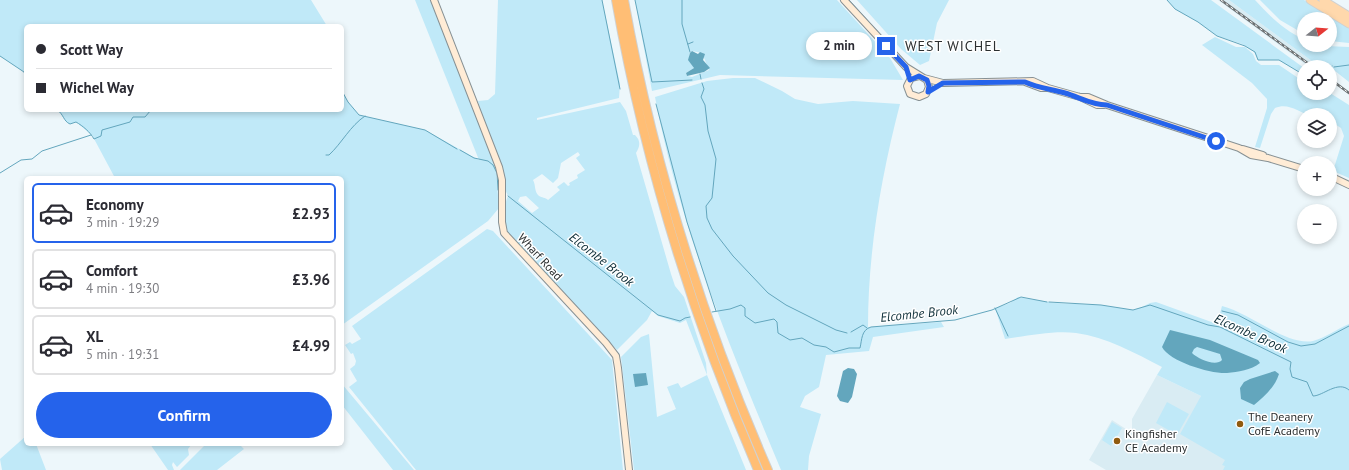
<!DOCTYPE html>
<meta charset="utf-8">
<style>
:root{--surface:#fff;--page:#f7f7f7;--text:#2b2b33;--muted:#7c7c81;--line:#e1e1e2;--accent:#2563eb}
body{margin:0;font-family:"PT Sans",sans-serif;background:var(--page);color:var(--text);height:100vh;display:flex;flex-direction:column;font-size:15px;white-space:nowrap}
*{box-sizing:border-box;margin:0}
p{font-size:13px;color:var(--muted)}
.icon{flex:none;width:22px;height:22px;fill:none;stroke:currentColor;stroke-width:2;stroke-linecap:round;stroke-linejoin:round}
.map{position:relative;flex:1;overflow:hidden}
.details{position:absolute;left:24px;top:176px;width:320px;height:270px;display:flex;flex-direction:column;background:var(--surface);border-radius:6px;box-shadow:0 2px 6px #0003}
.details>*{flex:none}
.guide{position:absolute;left:24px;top:24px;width:320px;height:88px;border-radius:6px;box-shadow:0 2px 6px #0003;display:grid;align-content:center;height:88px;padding:0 12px;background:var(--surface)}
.needle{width:26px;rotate:73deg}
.controls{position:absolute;left:1297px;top:12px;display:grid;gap:8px}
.controls a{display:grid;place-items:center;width:40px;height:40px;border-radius:50%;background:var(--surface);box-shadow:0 2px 6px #0003;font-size:20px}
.end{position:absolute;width:18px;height:18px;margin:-9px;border:5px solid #2563eb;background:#fff;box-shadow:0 0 0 2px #fff}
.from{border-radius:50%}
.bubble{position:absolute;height:28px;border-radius:14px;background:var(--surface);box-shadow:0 2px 6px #0003;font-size:13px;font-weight:600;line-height:28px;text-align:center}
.guide b{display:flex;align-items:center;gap:14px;height:38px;font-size:15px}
.guide b+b{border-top:1px solid var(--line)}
.guide i{width:10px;height:10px;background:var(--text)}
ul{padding:7px 0 0;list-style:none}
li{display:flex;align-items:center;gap:12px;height:60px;margin:0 8px 6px;padding:0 4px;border:2px solid var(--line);border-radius:6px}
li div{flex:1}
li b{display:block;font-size:15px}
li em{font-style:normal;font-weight:600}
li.selected{border-color:var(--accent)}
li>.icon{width:36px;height:36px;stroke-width:1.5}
.cta{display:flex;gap:8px;margin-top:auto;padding:8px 12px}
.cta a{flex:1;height:46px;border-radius:24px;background:var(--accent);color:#fff;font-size:16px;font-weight:600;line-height:46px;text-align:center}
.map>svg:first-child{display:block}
.built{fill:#d9ecf3}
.green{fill:#c0e9f8;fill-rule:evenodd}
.water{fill:#63a6bd;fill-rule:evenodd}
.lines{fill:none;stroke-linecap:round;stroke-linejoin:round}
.stream{stroke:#63a6bd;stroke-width:1}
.secondary-casing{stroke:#879194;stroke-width:8}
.primary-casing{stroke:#d0d1d1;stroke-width:9}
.highway-casing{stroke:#d0d1d1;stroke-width:10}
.secondary{stroke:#ffecd6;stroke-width:6}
.primary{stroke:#ffd8ac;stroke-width:7}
.highway{stroke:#ffbe75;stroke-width:8}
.rail-casing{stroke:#6b7072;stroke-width:2.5}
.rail{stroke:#fff;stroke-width:1;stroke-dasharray:3;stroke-linecap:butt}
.route{stroke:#2563eb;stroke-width:5}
.poi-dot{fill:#905a0e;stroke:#fff;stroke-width:1.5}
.labels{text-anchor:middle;stroke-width:3;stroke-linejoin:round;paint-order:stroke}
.street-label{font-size:12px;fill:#2b2f30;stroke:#fff}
.poi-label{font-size:12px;fill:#2b2f30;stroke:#fff;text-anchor:start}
.water-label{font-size:13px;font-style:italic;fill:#0d2e38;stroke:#fff}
.quarter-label{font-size:14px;letter-spacing:1px;fill:#2b2f30;stroke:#fff}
</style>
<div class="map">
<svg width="1349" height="470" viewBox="0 0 1349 470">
<rect width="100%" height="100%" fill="#edf7fb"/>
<path class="built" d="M1218,0h11l91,67h-11z
M1157,375l44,21 -1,2 149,72h-243l-17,-10 23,-40 20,13v-14z"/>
<path class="green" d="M0,0h311l16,26h-301v50l-2,-4 -24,-16z
M415,0h15l33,81 19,35 -4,-15 10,-1 7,-6 3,-94h104l18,84 -1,14 -82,20v2l83,-18 6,9 7,24h2c6,6 5,11 1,18l35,121 4,12 9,11 22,66 1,12 39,95h-112l-13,-113 20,-20 8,-3 8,83 19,-8 -9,-22 11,-4 3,5 26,-13 -21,-55 -6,3 -22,-7 -6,-5 -5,9 -30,30 -108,-116c-5,-10 -6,-28 -1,-38l-12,-27 3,39 -11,13 -146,104v-147h-227l-23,-43 -16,-13 -6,2c-7,-3 -7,-10 -13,-14h285v-19l6,11 11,13 66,15 54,30zM578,152l2,3 -4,3 9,12 -8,5 1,3 -9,5 1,2 -2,1 -4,-4 -7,5 3,3 -12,10c-3,-3 -6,-2 -9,-4 -5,-4 -3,-11 -6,-16l9,-6 11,9 5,-5 3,-15zM526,196l13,12 -7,5 -14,-12 2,-4z
M635,0h202l53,58 13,22 -183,-5 -68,16zM692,51l10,2 7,17 -17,7 -5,-1 -1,-3 8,-5c-3,-6 -8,-12 -2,-17z
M857,0h92l-12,23 -8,38 -9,4 -19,-16z
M1167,0h44l93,68v7l-25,-15h-21l-4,-8 -12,-8 -25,-8 -19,-14 -23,-13z
M1229,0h26c15,16 28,30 49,39v6l45,2v35l-19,-15h-10z
M1260,0h44l45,28v15l-19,-2v-22h-26v15l-24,-14z
M1215,37l21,10h9l8,7 3,7 5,4h18l25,17v11h26l19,12v73l-16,-7 11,-35 -3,-8 -11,-7v-6c-6,0 -14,1 -20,0 -11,-2 -21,-13 -35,-7l-4,6 -11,34 -5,-1 12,-39v-9l-15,-16 -50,-38z
M733,78h22l27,13 13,8 23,5 35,-3 47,3c-19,73 -32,148 -32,223l73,-5 3,5 -71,10 -4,14 -43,4 -7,32 -14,9 -5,11 21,7 -12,42 -1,14h-27c-50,-120 -102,-245 -126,-373l52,-16z
M487,229l6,2 119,129 11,110h-207l-67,-83 8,-6 -7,-12 5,-4 1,-4 -3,-8 -2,1 -6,-9 5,-3 2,2 9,-5 -9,-13z
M1018,297l37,6 46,2 32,5 9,-3 8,-4 6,-1 61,22 5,-18c28,7 65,40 91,35 12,-3 24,-12 36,-17v146h-126l2,-4 -3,-1 3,-5 -45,-26 21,-38 -44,-21 5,-8c-27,-14 -56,-30 -86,-34 -21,-3 -50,3 -71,6l-10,-31 15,-5z
M342,384l72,86h-21l-51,-65z
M1167,402l22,12 -12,21 -21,-12z
M1112,422l10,6 -11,18 -9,-6z
M26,436v8h10l10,26h-44l-2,-11z
M150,444h40l1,1 -3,4 1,6 -12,12 -4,-5 -1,3 2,5h-6z
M206,444h33l5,5 -27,21h-37z"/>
<path class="water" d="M692,51l6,3 2,-2 5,2 -2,6 7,8 -6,4 -17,4 -1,-3 8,-5 -6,-8 2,-7z
M1170,330l40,10 48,20 2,3c-9,7 -22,9 -33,10 -16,1 -57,-11 -65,-26zM1197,347l23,7 2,6c-6,7 -24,-1 -30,-7l2,-4z
M848,368l6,1 3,5 -5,23 -4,6 -8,-2 -3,-5 6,-25z
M1275,371l4,3c-4,13 -15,23 -25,31l-13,-6 -1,-11 4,-6 6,-3z
M646,373l2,12 -13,2 -2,-13z"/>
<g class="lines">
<path class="stream" d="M602,0l18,89
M635,0l17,82 40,-2
M682,0v24l8,28
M849,0l40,44
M1167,0l8,9 23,13 19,14 28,10 10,6 3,8h21l25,15
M688,44l5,-2
M0,56l24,16 2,4
M1334,67l15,-2
M1330,69l2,-3
M700,74l1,5
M702,83l2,6 -3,8 4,8 3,26 8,28 -4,39 -6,8 1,12 5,11 21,27 35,37 18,12 50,25 11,3
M342,91l6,11 11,13 66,15 32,19
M656,104l31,118 29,89
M57,110c7,4 6,11 13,14l6,-2c7,4 14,10 18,17l7,-3 1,-6 28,-8 3,-5h12l6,-7
M460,150l14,8 14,3 5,4 4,8 1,17
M326,155h3c13,-12 21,-29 36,-39
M0,173l21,-13 11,-1 10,-8 49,-16
M508,196l150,119 22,6 5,-3 5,-1
M1049,302l52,3 32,5 17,-5 6,2 52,18 12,2 71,35 -1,7 2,8 15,5 6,14c10,0 25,-16 36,-6
M995,308l13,28
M1222,311l16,4 50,27 13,4 14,-2 34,-18
M712,312l18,-3 11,-4 4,3v8l10,7 19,-4 3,3 1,11 12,7 12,-2 12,7 12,2 8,5 15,-4h11c2,-8 1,-18 11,-21l84,-7 37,-10 29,-13 26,5
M851,332l12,-7 4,3"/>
<g class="secondary-casing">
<path id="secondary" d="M434,0l65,167 3,13v42l2,11 102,110 10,13 2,12 11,102
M844,0l62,67 21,13 2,7 -3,7 -7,3 -9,-3 -3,-8 4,-8 8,-2
M924,78l19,5 90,-2 15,7
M1025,82l16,6h7l32,9h8l19,8 132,43 12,7 17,3 36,11
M1080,97l17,8h7
M1243,149l20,6
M1330,176l19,9"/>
</g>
<g class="primary-casing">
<path id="primary" d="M1310,0l39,24
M1323,0l26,16"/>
</g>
<g class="highway-casing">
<path id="highway" d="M616,0c29,164 76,317 142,470
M624,0c29,162 78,319 144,470"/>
</g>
<use href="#secondary" class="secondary"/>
<use href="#primary" class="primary"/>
<use href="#highway" class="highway"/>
<g class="rail-casing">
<path id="rail" d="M1221,0l92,67
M1330,79l19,14"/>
</g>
<use href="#rail" class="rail"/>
</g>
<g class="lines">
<path class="route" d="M886,46l20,21 4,13 9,-4 8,4 2,6 -1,6 15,-9 82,-1c13,6 26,7 40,11 14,4 26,12 42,12l109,36"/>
</g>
<g class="poi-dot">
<circle cx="1240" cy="424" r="4"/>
<circle cx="1117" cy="441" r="4"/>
</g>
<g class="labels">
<g class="street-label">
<text transform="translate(540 257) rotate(47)" y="4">Wharf Road</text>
</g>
<g class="poi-label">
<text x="1248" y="421">The Deanery<tspan x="1248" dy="14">CofE Academy</tspan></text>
<text x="1125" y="438">Kingfisher<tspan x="1125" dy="14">CE Academy</tspan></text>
</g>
<g class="water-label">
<text transform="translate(602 259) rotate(38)" y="5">Elcombe Brook</text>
<text transform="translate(919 313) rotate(-6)" y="5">Elcombe Brook</text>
<text transform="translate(1251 333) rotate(24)" y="5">Elcombe Brook</text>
</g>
<g class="quarter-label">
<text x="953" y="51">WEST WICHEL</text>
</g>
</g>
</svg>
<div class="controls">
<a><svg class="needle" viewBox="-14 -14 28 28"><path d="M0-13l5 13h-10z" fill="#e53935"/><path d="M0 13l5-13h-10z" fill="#7c7c81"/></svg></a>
<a><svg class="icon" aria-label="locate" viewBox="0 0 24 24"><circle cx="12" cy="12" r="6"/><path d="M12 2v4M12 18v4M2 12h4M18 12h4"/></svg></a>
<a><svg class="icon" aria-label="layers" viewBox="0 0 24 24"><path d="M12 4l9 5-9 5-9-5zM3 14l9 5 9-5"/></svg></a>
<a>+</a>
<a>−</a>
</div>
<i class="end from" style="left:1216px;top:141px"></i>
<i class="end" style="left:886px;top:46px"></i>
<div class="bubble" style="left:806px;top:32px;width:66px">2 min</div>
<div class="guide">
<b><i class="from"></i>Scott Way</b>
<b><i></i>Wichel Way</b>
</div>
<section class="details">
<ul>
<li class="selected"><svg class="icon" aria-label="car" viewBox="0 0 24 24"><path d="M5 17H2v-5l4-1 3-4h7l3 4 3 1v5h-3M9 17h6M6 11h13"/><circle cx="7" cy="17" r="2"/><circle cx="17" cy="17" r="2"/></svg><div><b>Economy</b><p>3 min · 19:29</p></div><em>£2.93</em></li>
<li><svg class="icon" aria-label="car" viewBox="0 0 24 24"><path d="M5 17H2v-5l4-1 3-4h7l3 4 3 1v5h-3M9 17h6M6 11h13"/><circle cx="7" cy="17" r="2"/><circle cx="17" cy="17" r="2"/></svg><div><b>Comfort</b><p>4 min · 19:30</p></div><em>£3.96</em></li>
<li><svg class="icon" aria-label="car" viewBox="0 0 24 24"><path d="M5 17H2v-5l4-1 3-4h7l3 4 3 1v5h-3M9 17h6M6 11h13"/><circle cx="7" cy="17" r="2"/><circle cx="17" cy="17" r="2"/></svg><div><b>XL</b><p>5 min · 19:31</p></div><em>£4.99</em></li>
</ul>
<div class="cta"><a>Confirm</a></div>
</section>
</div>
